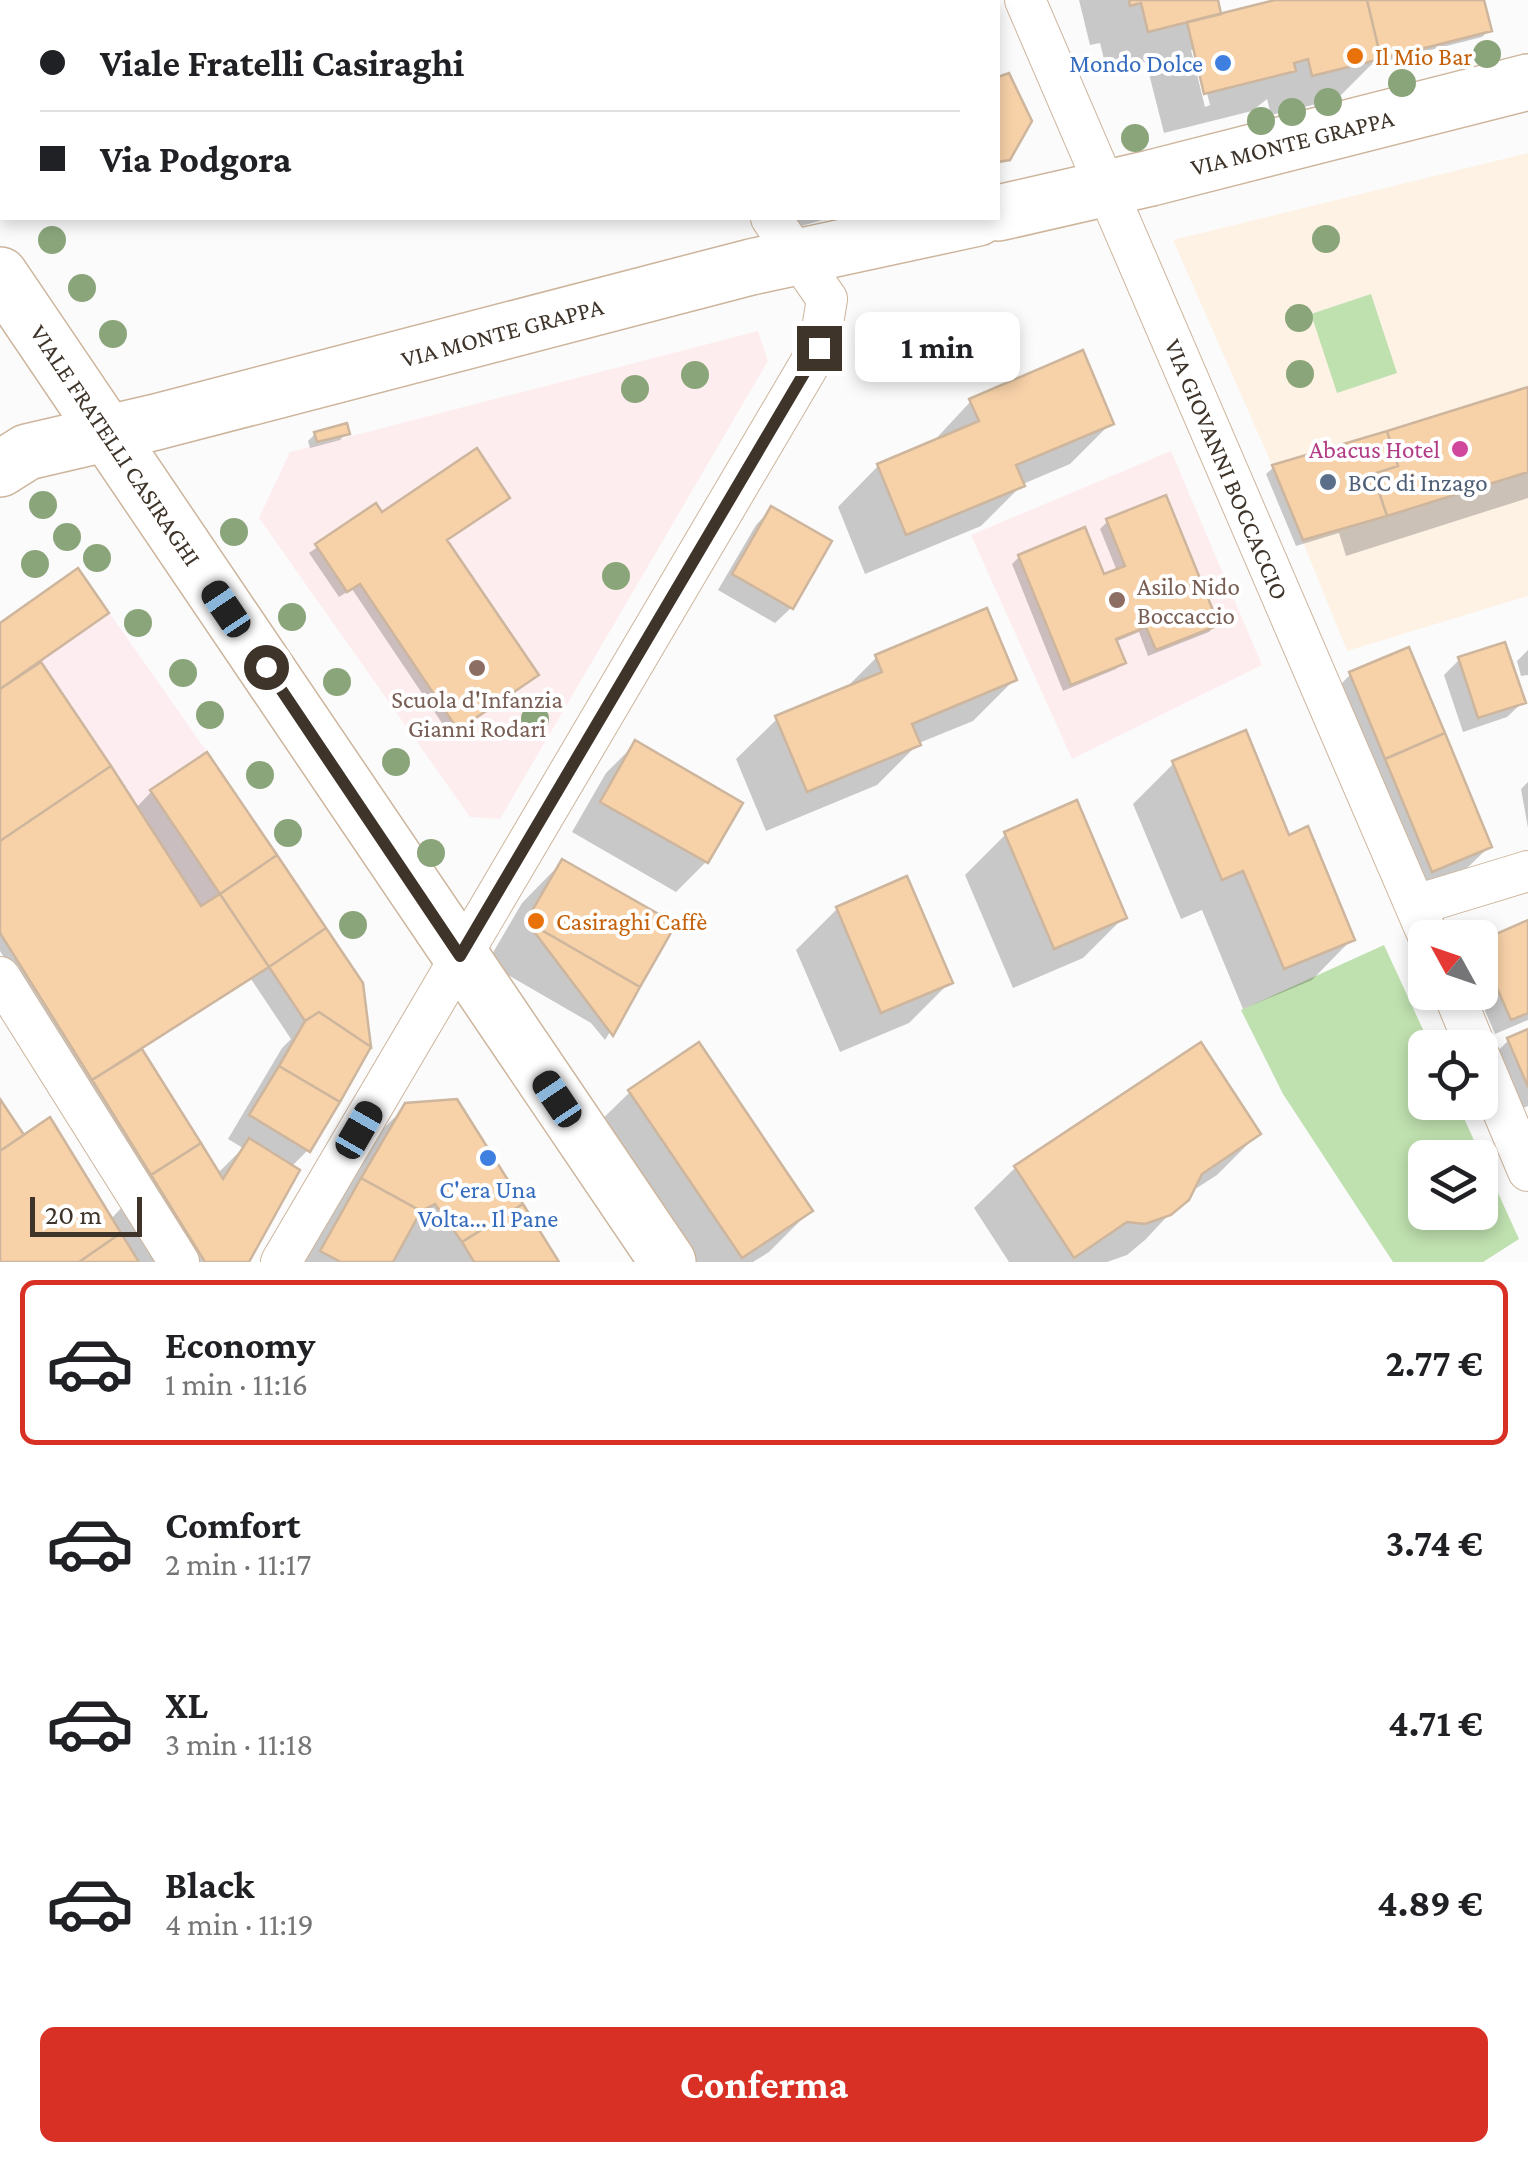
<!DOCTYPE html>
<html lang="it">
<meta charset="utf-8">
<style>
:root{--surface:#fff;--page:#f2f2f2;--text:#202124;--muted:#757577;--line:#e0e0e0;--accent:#d93025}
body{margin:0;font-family:"Crimson Pro",serif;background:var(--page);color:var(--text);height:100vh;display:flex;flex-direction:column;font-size:38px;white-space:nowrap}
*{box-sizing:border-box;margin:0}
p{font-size:32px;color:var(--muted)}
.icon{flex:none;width:55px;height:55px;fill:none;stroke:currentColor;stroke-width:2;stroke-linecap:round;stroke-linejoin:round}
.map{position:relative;height:1262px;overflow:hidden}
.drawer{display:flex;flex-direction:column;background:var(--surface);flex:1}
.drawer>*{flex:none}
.top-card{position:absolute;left:0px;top:0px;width:1000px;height:220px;box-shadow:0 5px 15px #0003;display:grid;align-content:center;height:220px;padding:0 40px;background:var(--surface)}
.needle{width:65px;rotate:310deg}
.buttons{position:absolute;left:1408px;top:920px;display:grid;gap:20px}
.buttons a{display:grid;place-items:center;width:90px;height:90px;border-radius:15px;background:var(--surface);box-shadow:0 5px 15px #0003;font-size:50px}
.scale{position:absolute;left:30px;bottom:25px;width:112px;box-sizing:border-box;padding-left:10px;border:5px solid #3e342a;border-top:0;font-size:28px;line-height:35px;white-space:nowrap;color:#3e342a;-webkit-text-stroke:8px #fff;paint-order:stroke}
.end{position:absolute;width:45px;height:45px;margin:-22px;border:12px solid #3e342a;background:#fff;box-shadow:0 0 0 5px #fff}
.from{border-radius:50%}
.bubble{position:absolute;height:70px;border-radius:15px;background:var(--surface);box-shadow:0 5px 15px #0003;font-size:32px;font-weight:700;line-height:70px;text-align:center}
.car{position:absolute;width:30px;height:60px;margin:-30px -15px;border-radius:12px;box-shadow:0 0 8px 2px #0007;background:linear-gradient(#222 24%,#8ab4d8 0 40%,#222 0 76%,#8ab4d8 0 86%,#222 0)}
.top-card b{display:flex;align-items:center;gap:35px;height:95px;font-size:38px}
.top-card b+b{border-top:2px solid var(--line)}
.top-card i{width:25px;height:25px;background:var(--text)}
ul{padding:18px 0 0;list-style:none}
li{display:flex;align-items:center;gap:30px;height:165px;margin:0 20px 15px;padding:0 20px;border:5px solid transparent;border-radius:15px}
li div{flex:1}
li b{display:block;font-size:38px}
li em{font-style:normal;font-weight:700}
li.active{border-color:var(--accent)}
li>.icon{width:90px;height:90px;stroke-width:1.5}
.action{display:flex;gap:20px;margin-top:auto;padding:20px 40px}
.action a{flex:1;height:115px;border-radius:15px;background:var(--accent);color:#fff;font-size:40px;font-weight:700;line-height:115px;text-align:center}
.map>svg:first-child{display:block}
.built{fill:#fef2e5}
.industrial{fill:#fdedf0}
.education{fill:#feedee}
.green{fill:#bfe0af;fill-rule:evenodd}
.shadow{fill:#0003;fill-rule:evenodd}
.building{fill:#f7d1a8;stroke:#cdb69d;stroke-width:2.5}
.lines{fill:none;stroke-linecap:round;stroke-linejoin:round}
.street-casing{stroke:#cdb59c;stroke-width:42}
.secondary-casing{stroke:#cdb59c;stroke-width:58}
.street{stroke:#fff;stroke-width:40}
.secondary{stroke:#fff;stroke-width:55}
.tree{fill:#8ba57b}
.route{stroke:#3e342a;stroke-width:12}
.food-dot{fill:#e8710a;stroke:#fff;stroke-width:4}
.shop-dot{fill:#3f7fe0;stroke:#fff;stroke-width:4}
.hotel-dot{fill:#d1479c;stroke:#fff;stroke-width:4}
.service-dot{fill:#5c6f8a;stroke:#fff;stroke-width:4}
.education-dot{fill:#8d6e63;stroke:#fff;stroke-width:4}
.labels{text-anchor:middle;stroke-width:8;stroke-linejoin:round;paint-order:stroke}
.food-label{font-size:25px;fill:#c56008;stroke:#fff;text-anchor:start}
.shop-label{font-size:25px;fill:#366cbe;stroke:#fff;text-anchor:end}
.street-label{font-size:25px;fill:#3e342a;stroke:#fff}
.hotel-label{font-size:25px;fill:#b23c85;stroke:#fff;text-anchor:end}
.service-label{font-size:25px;fill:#4e5e75;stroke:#fff;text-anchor:start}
.education-label{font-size:25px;fill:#785e54;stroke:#fff;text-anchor:start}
</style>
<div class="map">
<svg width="1528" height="1262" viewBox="0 0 1528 1262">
<rect width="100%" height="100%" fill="#fbfbfb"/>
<path class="built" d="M1528,153v443l-181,55 -75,-186 -99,-225z"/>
<path class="industrial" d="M78,568l129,184 -57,39 119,176 -177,113 -92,-147v-310z"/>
<path class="education" d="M758,331l10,30 -268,458 -30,-2 -211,-299 31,-66z
M1171,451l91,214 -190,94 -101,-224z"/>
<path class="green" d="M1371,294l26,79 -60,20 -26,-79z
M1384,945l47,102 -6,1v54l32,1 62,136 -36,23h-90l-110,-168 -42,-84zM1425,1158h55v54h-55z"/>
<path class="shadow" d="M247,0h123l-2,2z
M385,0h134l-2,2z
M796,0h81l1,2h-81z
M1079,0h136l4,17 67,-17h195l8,30 -7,7 -111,28 -34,34 -66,16 -4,-16 -15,12 -88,22 -18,-71 -39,9 -7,-28 -10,2zM1191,50h5l14,55 -5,2z
M756,218h74l-65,18z
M1528,389v109l-182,58 -7,-23 -43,13 -30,-72 8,-7z
M971,401l140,22 -41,41 -47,20 -42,42 -116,48 -27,-67 40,-41 53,-22z
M347,433l-7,7 -30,8 -2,-7 7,-7z
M375,507l7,9 63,25 83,141 -78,53 -98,-146 -13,8 -30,-44z
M771,509l20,99 -16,15 -57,-33 38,-65z
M1107,522l109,102 -7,8 -61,24 -9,-24 -24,10 8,20 -7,7 -53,22 -51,-127 7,-7 84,20 14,-6 -17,-42z
M99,619l-60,44 96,146 16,-17 56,-37 154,229 -53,166 -17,17 -45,95h-246v-159l20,31 90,86 13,-14 -37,-117 -86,-138v-325zM251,979l40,60 -9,9 -54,91 15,9 -26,26 -77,-125z
M1528,650v25l-7,1 -4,-15z
M877,657l137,23 -41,41 -54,22 -42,42 -111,46 -30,-72 41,-40 66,-28z
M1459,660l64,42 -16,15 -44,15 -19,-57z
M1351,674l139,172 -24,23 -57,24 -82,-195z
M636,743l70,119 -30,30 -104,-60 34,-59z
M1174,763l114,75 64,101 -40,41 -69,29 -41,-99 -21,9 -48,-115z
M1528,782v46l-7,-39z
M1006,834l118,83 -41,41 -70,30 -48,-113z
M562,862l76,124 -33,54 -14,-17 -104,-60 35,-60z
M837,909l113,73 -41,41 -69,29 -44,-102z
M1528,923v97l-33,14 -18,-42h3v-48z
M1528,1031v75l-21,9 -22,-52 24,-23z
M630,1092l180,119 -41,41 -16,10h-77l-87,-130z
M407,1105l149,157h-258l57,-105z
M1258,1134l-41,41 -28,18 -44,47 -18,15 -20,7h-98l-35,-54 41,-40z"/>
<path class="building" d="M720,0h44l1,2h-50z
M818,0h61l1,2h-60z
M936,0h45l1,2h-52z
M1129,0h89l3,14 -73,18 -7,-29 -11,3z
M1275,0h92l14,59 -69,17 -4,-17 -14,4 2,8 -92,23 -17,-72z
M1367,0h117l8,31 -111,28z
M1009,73l23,48 -22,39 -12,2v-85z
M1083,350l31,74 -98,41 9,21 -119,49 -29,-71 102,-43 -10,-22z
M1528,387v85l-141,44 -14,-42 25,-8 -11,-35z
M347,423l3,11 -33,8 -3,-10z
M1387,431l11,35 -25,8 14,42 -84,24 -31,-75z
M477,448l33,50 -63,42 92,135 -81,55 -98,-146 -13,8 -32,-48 61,-41 6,9z
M1166,495l53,130 -63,25 -10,-23 -30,12 10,24 -55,22 -53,-130 67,-28 19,47 21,-8 -19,-47z
M771,506l61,35 -39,68 -61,-35z
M78,568l31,45 -109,76v-66z
M987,608l30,72 -105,44 9,21 -114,47 -32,-76 107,-44 -7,-17z
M1505,642l21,61 -48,15 -20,-61z
M1409,647l36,86 -60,26 -36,-87z
M41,662l70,104 -111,75v-152z
M1246,730l43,105 19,-9 47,114 -71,29 -41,-98 -21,9 -50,-119z
M1445,733l47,114 -60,25 -47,-113z
M635,740l108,63 -35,60 -108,-61z
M207,752l70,103 -57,39 -70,-104z
M111,766l90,140 19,-12 49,73 -177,113 -92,-147v-92z
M1077,800l50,118 -73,31 -50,-117z
M277,855l49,73 -57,39 -49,-73z
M562,859l114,65 -36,63 -114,-66z
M907,876l46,107 -72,30 -45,-106z
M1528,920v93l-17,7 -31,-71v-8z
M526,921l114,66 -27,49z
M326,928l37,55 8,64 -52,-35 -14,9 -36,-54z
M319,1012l52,35 -31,55 -61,-36 26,-45z
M1528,1029v58l-21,-49z
M699,1042l114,169 -71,47 -114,-168z
M1201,1042l60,92 -59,40 -13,26 -18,15 -26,9 -18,-2 -53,36 -60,-92z
M142,1049l59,94 -50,32 -59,-95z
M279,1066l61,36 -30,50 -61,-37z
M0,1099l24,36 -24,16z
M457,1099l66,105 -61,38 -27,-38 -14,7 -60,-33 44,-75z
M50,1117l71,116 -42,29h-79v-111z
M249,1138l51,32 -51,92h-44l-54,-87 50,-32 22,36z
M361,1178l60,33 -28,51h-52l-21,-11z
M523,1204l36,58h-85l-12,-20z
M121,1233l18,29h-60z"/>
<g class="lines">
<g class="street-casing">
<path id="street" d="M638,0l2,2
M1025,0l404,938
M1416,905l112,-34
M0,977l179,285
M1453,992l23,56
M1480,1057l48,114
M281,1262l538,-914 8,-49 -56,-81"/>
</g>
<g class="secondary-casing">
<path id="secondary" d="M998,213l153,-35 377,-96
M0,275l668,987
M0,469l27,-17 129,-30 595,-155 227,-49"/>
</g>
<use href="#street" class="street"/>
<use href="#secondary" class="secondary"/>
</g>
<g class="tree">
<circle cx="1487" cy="54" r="14"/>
<circle cx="1402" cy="83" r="14"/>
<circle cx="1328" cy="102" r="14"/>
<circle cx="1292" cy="112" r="14"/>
<circle cx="1261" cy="121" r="14"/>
<circle cx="1135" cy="138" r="14"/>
<circle cx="1326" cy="239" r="14"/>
<circle cx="52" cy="240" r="14"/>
<circle cx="82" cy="288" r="14"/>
<circle cx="1299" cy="318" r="14"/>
<circle cx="113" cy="334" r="14"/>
<circle cx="914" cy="341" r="14"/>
<circle cx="1300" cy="374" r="14"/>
<circle cx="695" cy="375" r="14"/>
<circle cx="635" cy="389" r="14"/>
<circle cx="43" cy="505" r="14"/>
<circle cx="234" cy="532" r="14"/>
<circle cx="67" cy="537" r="14"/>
<circle cx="97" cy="558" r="14"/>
<circle cx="35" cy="564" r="14"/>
<circle cx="616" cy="576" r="14"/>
<circle cx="292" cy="617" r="14"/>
<circle cx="138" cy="623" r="14"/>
<circle cx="183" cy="673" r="14"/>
<circle cx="337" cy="682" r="14"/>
<circle cx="210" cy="715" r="14"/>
<circle cx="535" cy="719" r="14"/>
<circle cx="396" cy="762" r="14"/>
<circle cx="260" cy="775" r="14"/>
<circle cx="288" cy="833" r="14"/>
<circle cx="431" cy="853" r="14"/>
<circle cx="353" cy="925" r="14"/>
</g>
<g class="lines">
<path class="route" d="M266,667l194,289 359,-608"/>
</g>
<g class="food-dot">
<circle cx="1355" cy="56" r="10"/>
<circle cx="536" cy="921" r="10"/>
</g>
<g class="shop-dot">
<circle cx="1223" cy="63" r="10"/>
<circle cx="488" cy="1158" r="10"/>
</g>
<circle class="hotel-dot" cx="1460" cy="449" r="10"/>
<circle class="service-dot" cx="1328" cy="482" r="10"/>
<g class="education-dot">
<circle cx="1117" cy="600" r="10"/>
<circle cx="477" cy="668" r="10"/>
</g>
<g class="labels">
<g class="food-label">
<text x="1375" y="65">Il Mio Bar</text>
<text x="556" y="930">Casiraghi Caffè</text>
</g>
<g class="shop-label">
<text x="1203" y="72">Mondo Dolce</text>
<text x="488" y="1198" text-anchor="middle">C'era Una<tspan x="488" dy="29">Volta... Il Pane</tspan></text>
</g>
<g class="street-label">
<text transform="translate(1292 142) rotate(-14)" y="9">VIA MONTE GRAPPA</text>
<text transform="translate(502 332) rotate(-15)" y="9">VIA MONTE GRAPPA</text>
<text transform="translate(116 445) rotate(56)" y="9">VIALE FRATELLI CASIRAGHI</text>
<text transform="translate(1227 469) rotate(67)" y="9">VIA GIOVANNI BOCCACCIO</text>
</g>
<g class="hotel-label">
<text x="1440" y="458">Abacus Hotel</text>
</g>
<g class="service-label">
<text x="1348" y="491">BCC di Inzago</text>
</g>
<g class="education-label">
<text x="1137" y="595">Asilo Nido<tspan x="1137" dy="29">Boccaccio</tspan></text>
<text x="477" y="708" text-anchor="middle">Scuola d'Infanzia<tspan x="477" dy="29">Gianni Rodari</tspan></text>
</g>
</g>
</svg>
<div class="buttons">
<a><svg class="needle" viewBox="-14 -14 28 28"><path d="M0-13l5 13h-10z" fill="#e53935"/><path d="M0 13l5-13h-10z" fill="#757577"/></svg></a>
<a><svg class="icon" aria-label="locate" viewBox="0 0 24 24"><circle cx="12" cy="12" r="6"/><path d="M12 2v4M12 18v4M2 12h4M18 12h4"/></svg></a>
<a><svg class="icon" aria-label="layers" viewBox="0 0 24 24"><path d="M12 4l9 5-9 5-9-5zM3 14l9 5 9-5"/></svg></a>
</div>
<div class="scale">20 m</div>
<i class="end from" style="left:266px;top:667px"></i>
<i class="end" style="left:819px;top:348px"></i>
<div class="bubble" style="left:855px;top:312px;width:165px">1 min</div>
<i class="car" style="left:226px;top:609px;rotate:326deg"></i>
<i class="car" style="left:557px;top:1099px;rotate:326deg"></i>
<i class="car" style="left:359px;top:1130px;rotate:30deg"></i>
<div class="top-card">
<b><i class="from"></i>Viale Fratelli Casiraghi</b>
<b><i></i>Via Podgora</b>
</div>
</div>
<section class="drawer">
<ul>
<li class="active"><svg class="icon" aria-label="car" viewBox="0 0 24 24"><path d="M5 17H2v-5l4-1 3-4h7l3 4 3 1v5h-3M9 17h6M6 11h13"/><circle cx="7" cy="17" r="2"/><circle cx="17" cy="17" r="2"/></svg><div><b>Economy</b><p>1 min · 11:16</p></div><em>2.77 €</em></li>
<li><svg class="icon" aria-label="car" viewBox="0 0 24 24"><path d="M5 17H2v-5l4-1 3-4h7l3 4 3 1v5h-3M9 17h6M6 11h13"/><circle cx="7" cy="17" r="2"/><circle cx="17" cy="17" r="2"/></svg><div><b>Comfort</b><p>2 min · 11:17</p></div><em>3.74 €</em></li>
<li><svg class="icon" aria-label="car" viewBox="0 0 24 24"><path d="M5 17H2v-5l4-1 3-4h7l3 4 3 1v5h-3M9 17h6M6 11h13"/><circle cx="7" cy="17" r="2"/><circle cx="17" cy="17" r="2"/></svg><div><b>XL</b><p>3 min · 11:18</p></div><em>4.71 €</em></li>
<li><svg class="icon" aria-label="car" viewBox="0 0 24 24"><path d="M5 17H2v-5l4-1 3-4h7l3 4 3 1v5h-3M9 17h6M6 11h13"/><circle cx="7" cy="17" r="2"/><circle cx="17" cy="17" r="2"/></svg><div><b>Black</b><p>4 min · 11:19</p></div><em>4.89 €</em></li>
</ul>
<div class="action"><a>Conferma</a></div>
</section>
